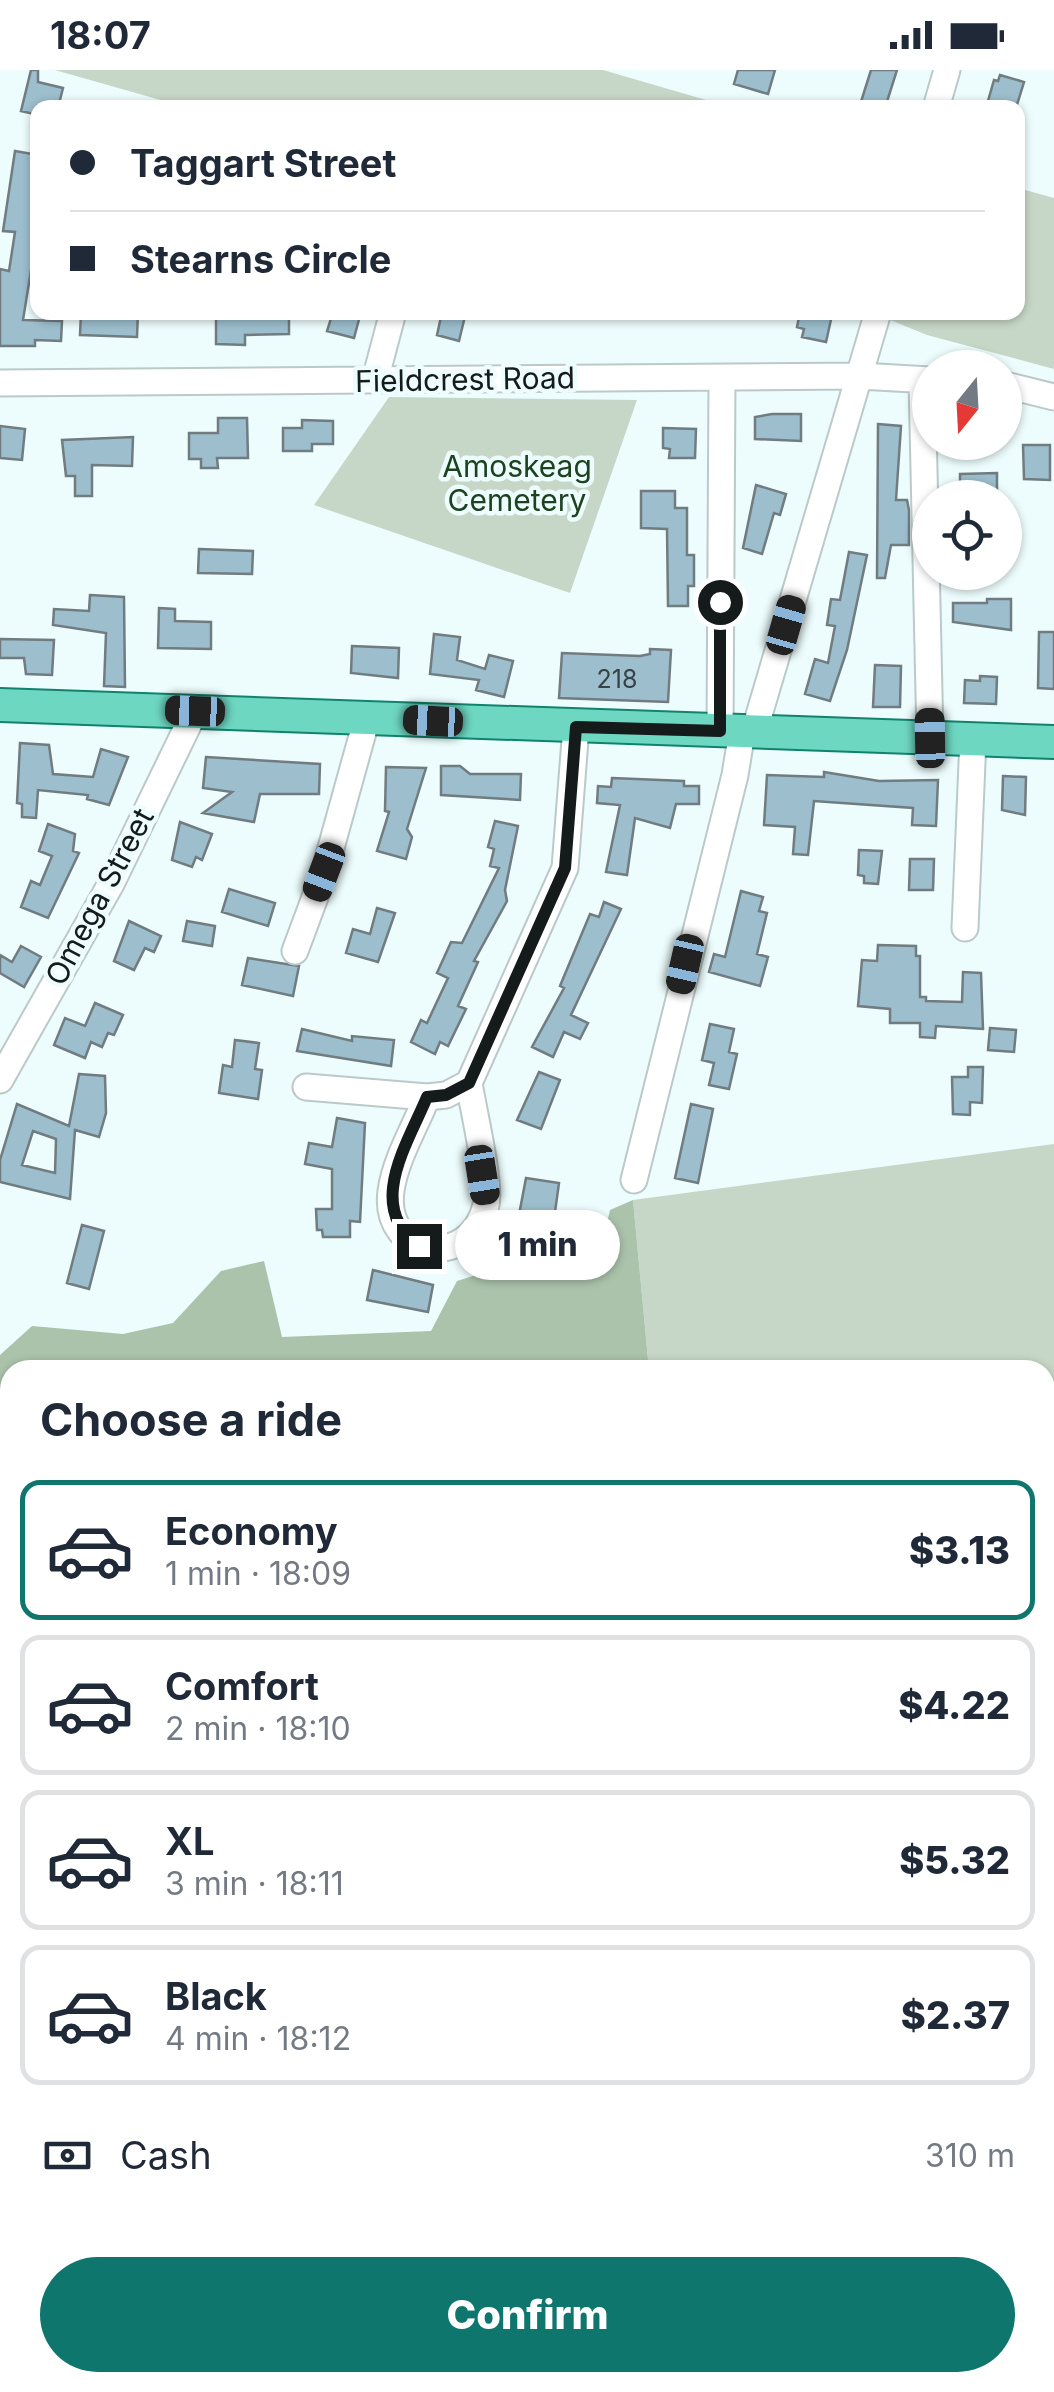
<!DOCTYPE html>
<meta charset="utf-8">
<style>
:root{--surface:#fff;--page:#f6f6f7;--text:#1f2937;--muted:#747a83;--line:#e0e1e3;--accent:#0f766e}
body{margin:0;font-family:Inter,sans-serif;background:var(--page);color:var(--text);height:100vh;display:flex;flex-direction:column;font-size:38px;white-space:nowrap}
*{box-sizing:border-box;margin:0}
p{font-size:32px;color:var(--muted)}
.icon{flex:none;width:55px;height:55px;fill:none;stroke:currentColor;stroke-width:2;stroke-linecap:round;stroke-linejoin:round}
.map{position:relative;flex:1;overflow:hidden}
.side{position:absolute;left:0px;top:1290px;width:1055px;height:1032px;display:flex;flex-direction:column;background:var(--surface);border-radius:30px 30px 0 0;box-shadow:0 2px 8px #0004}
.side>*{flex:none}
.banner{position:absolute;left:30px;top:30px;width:995px;height:220px;border-radius:20px;box-shadow:0 2px 8px #0004;display:grid;align-content:center;height:220px;padding:0 40px;background:var(--surface)}
.needle{width:65px;rotate:198deg}
.fabs{position:absolute;left:912px;top:280px;display:grid;gap:20px}
.fabs a{display:grid;place-items:center;width:110px;height:110px;border-radius:50%;background:var(--surface);box-shadow:0 2px 8px #0004;font-size:50px}
.end{position:absolute;width:45px;height:45px;margin:-22px;border:12px solid #151a1a;background:#fff;box-shadow:0 0 0 5px #fff}
.from{border-radius:50%}
.bubble{position:absolute;height:70px;border-radius:35px;background:var(--surface);box-shadow:0 2px 8px #0004;font-size:32px;font-weight:800;line-height:70px;text-align:center}
.car{position:absolute;width:30px;height:60px;margin:-30px -15px;border-radius:12px;box-shadow:0 0 8px 2px #0007;background:linear-gradient(#222 24%,#8ab4d8 0 40%,#222 0 76%,#8ab4d8 0 86%,#222 0)}
.banner b{display:flex;align-items:center;gap:35px;height:95px;font-size:38px}
.banner b+b{border-top:2px solid var(--line)}
.banner i{width:25px;height:25px;background:var(--text)}
ul{padding:0;list-style:none}
li{display:flex;align-items:center;gap:30px;height:140px;margin:0 20px 15px;padding:0 20px;border:5px solid var(--line);border-radius:20px}
li div{flex:1}
li b{display:block;font-size:38px}
li em{font-style:normal;font-weight:800}
li.current{border-color:var(--accent)}
li>.icon{width:90px;height:90px;stroke-width:1.5}
h2{padding:0 40px;font-size:45px;line-height:120px}
.pay{display:flex;align-items:center;gap:25px;height:110px;padding:0 40px;font-size:38px}
.pay p{margin-inline-start:auto}
.button{display:flex;gap:20px;margin-top:auto;padding:20px 40px}
.button a{flex:1;height:115px;border-radius:60px;background:var(--accent);color:#fff;font-size:40px;font-weight:800;line-height:115px;text-align:center}
.status{display:flex;justify-content:space-between;align-items:center;height:70px;padding:0 50px;background:var(--surface);direction:ltr}
.status svg{height:28px;fill:currentColor}
.map>svg:first-child{display:block}
.green{fill:#c7d7c7}
.forest{fill:#abc3ab}
.lines{fill:none;stroke-linecap:round;stroke-linejoin:round}
.stream{stroke:#c3d9f2;stroke-width:6}
.building{fill:#9cbecd;stroke:#717c81;stroke-width:2.5;fill-rule:evenodd}
.minor-casing{stroke:#bbc9c9;stroke-width:29}
.major-casing{stroke:#0f836d;stroke-width:36}
.minor{stroke:#fff;stroke-width:25}
.major{stroke:#6dd7c2;stroke-width:32}
.route{stroke:#151a1a;stroke-width:12}
.labels{text-anchor:middle;stroke-width:9;stroke-linejoin:round;paint-order:stroke}
.number-label{font-size:25px;fill:#374347}
.street-label{font-size:30px;fill:#151a1a;stroke:#edfcfc}
.park-label{font-size:30px;fill:#1c4220;stroke:#edfcfc}
</style>
<div class="status"><b>18:07</b><svg viewBox="0 0 49 12"><path d="M0 12V9h3v3zM5 12V6h3v6zM10 12V3h3v9zM15 12V0h3v12zM26 1h20v11H26zM47 4h2v5h-2z"/></svg></div>
<div class="map">
<svg width="1054" height="2322" viewBox="0 0 1054 2322">
<rect width="100%" height="100%" fill="#edfcfc"/>
<path class="green" d="M55,0h548l127,37h-545z
M1018,118l36,10v171l-127,-34 -54,-22 145,-1z
M389,327l248,3 -67,193 -256,-88z
M1054,1074v496l-9,1v-271h-396l-16,-170z
M10,1449v744h-10v-743z"/>
<path class="forest" d="M633,1130l16,170h-639v246l-10,2v-263l32,-29 91,8 50,-11 48,-52 43,-10 18,76 149,-6 26,-50 147,-46 6,-25z
M1054,1570v439l-9,11v-449z
M10,2076v110l-10,3v-106z"/>
<g class="lines">
<path class="stream" d="M0,1713l10,-1
M1045,1770l9,-4"/>
</g>
<path class="building" d="M31,0h7v12l25,6 -5,20h-20v7l-17,-4z
M738,0h37l-7,24 -34,-10z
M871,0h26l-12,38h-26z
M1000,5l24,7 -8,26h-30l8,-28 4,1z
M15,81l23,4v72l-15,93 39,1 -1,20 -26,-1v6h-35v-77l9,2 6,-39 -12,-1z
M81,242h57l-1,25 -57,-2z
M258,242h31v22l-44,1v10l-29,-1v-26h42z
M333,242h28l-7,26 -27,-7z
M442,242h24l-7,29 -22,-6z
M800,242l32,3 -6,27 -24,-5 2,-8 -7,-2z
M772,344h29v27l-46,-2v-22z
M218,348h29l1,40h-31l1,10h-17v-9h-12v-26h29z
M302,350l31,1v23h-21v7h-29v-23h19z
M878,354l23,2 -5,74h11l2,10v35h-18l-6,33h-8z
M0,356l25,3 -3,31 -22,-2z
M663,358l33,1 -1,29h-26l1,-9 -7,-1z
M133,367l-1,29 -40,-1v31h-17v-20h-9l-4,-36z
M1023,375h27v35l-26,-1z
M997,403v24h-37v-23z
M756,415l30,9 -6,21 -6,-2 -12,41 -19,-6z
M641,421h34v17h12v47h7v31h-6v20h-20l-1,-77 -26,-1z
M199,479l54,2 -1,23 -54,-1z
M849,482l18,3 -20,95 -17,51 -25,-7 10,-35 13,4 7,-37 -8,-1 4,-26 9,1z
M90,525l34,2 1,90 -21,-1 2,-53 -53,-8 1,-16 35,2z
M987,529h24v31l-58,-8v-19h34z
M159,538l16,1v12l36,1v27l-53,-1z
M1039,562h15v57l-16,-1z
M434,564l26,3 -3,23 28,9 4,-14 24,6 -9,36 -28,-7 3,-10 -49,-6z
M0,569l54,1 -2,35 -26,-1 -2,-16h-24z
M352,576l47,2 -1,30 -47,-5z
M650,579l21,1 -3,52 -109,-4 3,-45 78,3 10,-2z
M875,595l26,1 -1,41h-27z
M980,606l17,1 -1,27 -32,-1 1,-23 15,1z
M20,673l29,2 4,29 40,3 8,-28 27,8 -19,48 -22,-6 1,-4 -50,-5 -2,28 -14,-1v-13l-5,-1z
M206,687l114,7 -1,30h-59l-6,28 -51,-9 29,-21 -29,-4z
M441,696h19l10,8h51l-1,26 -79,-5z
M386,697l40,1 -19,61 5,8 -6,22 -29,-8 12,-39 -4,-1z
M824,702l55,9 59,-1 -2,46 -24,-1 1,-17 -99,-7 -6,54 -15,-1 2,-27 -31,-2 3,-50 57,2z
M1003,706l23,1 -1,38 -23,-5z
M612,708l72,3v5h15v18h-23l-6,24 -35,-10 -8,57 -21,-3 14,-67 -23,-2 1,-17 13,1z
M495,751l23,5 -13,64 2,11 -33,60 4,1 -20,44 8,3 -18,37 -8,-4 -5,12 -24,-12 10,-22 6,3 21,-45 -11,-5 14,-31 11,1 37,-75 -9,-2 4,-17 -6,-2z
M180,752l32,12 -10,26 -6,-3 -4,10 -20,-7z
M48,754l27,10 -2,17 6,2 -31,65 -27,-11 10,-26 9,4 12,-29 -13,-5z
M859,780l23,1 -4,33 -14,-1v-7l-6,-1z
M910,789h24l-1,31h-24z
M229,819l46,14 -7,23 -46,-14z
M741,821l22,6 -4,14 8,2 -10,41 11,3 -8,29 -51,-14 5,-18 11,3z
M604,832l17,7 -50,106 17,8 -8,16 -16,-7 -11,25 -21,-10 32,-59 -4,-2 30,-72 9,3z
M377,838l18,5 -17,49 -32,-9 7,-24 17,5z
M129,851l32,15 -7,16 -9,-4 -11,22 -20,-9z
M187,851l28,5 -3,20 -29,-5z
M878,875l38,1v10h4v41h6v4l36,1 1,-30 18,1 2,56 -47,-3 -1,12 -15,-1v-14h-30v-14l-32,-3 4,-46 15,1z
M21,876l20,11 -17,30 -24,-14v-18l12,7z
M248,888l51,8 -6,30 -51,-11z
M95,933l28,12 -9,20 -6,-2 -6,14 -11,-5 -6,16 -31,-13 11,-27 20,8z
M710,954l24,5 -5,23 8,2 -8,35 -20,-4 5,-22 -12,-3z
M990,958l26,2 -2,22 -26,-2z
M302,959l50,12v-5l42,4 -3,26 -94,-15z
M235,970l24,3 -4,26 7,1 -4,29 -39,-6 4,-28 9,2z
M968,997h15l-1,36 -12,-1v13l-17,-1 -1,-37h16z
M539,1002l21,8 -19,49 -24,-9z
M79,1004l26,2 1,37 -7,24 -24,-7 -5,69 -70,-17v-22l17,-56 52,22zM33,1061l23,8 -1,34 -33,-8z
M691,1034l22,5 -15,74 -23,-5z
M337,1048l28,5 -5,99 -10,-1v16h-27l-1,-7h-5l-1,-21h16v-40l-27,-5 4,-21 23,4z
M526,1108l33,5 -8,58 -36,-5z
M82,1155l22,6 -15,58 -22,-6z
M373,1200l60,15 -5,27 -61,-12z"/>
<g class="lines">
<g class="minor-casing">
<path id="minor" d="M936,38l11,-38
M375,310l18,-68
M922,310l8,358
M0,313l860,-7 70,4
M1005,315l49,12
M720,661l2,-353
M754,662l124,-420
M965,858l8,-189
M295,881l29,-78 43,-155
M0,1010l112,-198 83,-171
M306,1017l121,10 19,-2 23,-12 96,-215 11,-141
M427,1027c-12,30 -32,63 -36,94 -9,66 79,81 95,14 5,-21 -13,-97 -17,-122
M634,1110l101,-405 7,-43
M1045,2217l9,-2
M706,2320l11,-8
M273,2322l7,-10"/>
</g>
<g class="major-casing">
<path id="major" d="M0,635l1054,37"/>
</g>
<use href="#minor" class="minor"/>
<use href="#major" class="major"/>
</g>
<g class="lines">
<path class="route" d="M419,1176c-54,-39 -12,-101 8,-149l19,-2 23,-12 96,-215 11,-141 144,4v-129"/>
</g>
<g class="labels">
<g class="number-label">
<text x="617" y="618">218</text>
</g>
<g class="street-label">
<text transform="translate(465 310) rotate(-1)" y="10">Fieldcrest Road</text>
<text transform="translate(100 827) rotate(-62)" y="10">Omega Street</text>
</g>
<g class="park-label">
<text x="517" y="407">Amoskeag<tspan x="517" dy="34">Cemetery</tspan></text>
</g>
</g>
</svg>
<div class="fabs">
<a><svg class="needle" viewBox="-14 -14 28 28"><path d="M0-13l5 13h-10z" fill="#e53935"/><path d="M0 13l5-13h-10z" fill="#747a83"/></svg></a>
<a><svg class="icon" aria-label="locate" viewBox="0 0 24 24"><circle cx="12" cy="12" r="6"/><path d="M12 2v4M12 18v4M2 12h4M18 12h4"/></svg></a>
</div>
<i class="end from" style="left:720px;top:532px"></i>
<i class="end" style="left:419px;top:1176px"></i>
<div class="bubble" style="left:455px;top:1140px;width:165px">1 min</div>
<i class="car" style="left:786px;top:555px;rotate:16deg"></i>
<i class="car" style="left:195px;top:641px;rotate:272deg"></i>
<i class="car" style="left:433px;top:651px;rotate:273deg"></i>
<i class="car" style="left:930px;top:668px;rotate:359deg"></i>
<i class="car" style="left:324px;top:802px;rotate:201deg"></i>
<i class="car" style="left:685px;top:894px;rotate:193deg"></i>
<i class="car" style="left:482px;top:1105px;rotate:171deg"></i>
<div class="banner">
<b><i class="from"></i>Taggart Street</b>
<b><i></i>Stearns Circle</b>
</div>
<section class="side">
<h2>Choose a ride</h2>
<ul>
<li class="current"><svg class="icon" aria-label="car" viewBox="0 0 24 24"><path d="M5 17H2v-5l4-1 3-4h7l3 4 3 1v5h-3M9 17h6M6 11h13"/><circle cx="7" cy="17" r="2"/><circle cx="17" cy="17" r="2"/></svg><div><b>Economy</b><p>1 min · 18:09</p></div><em>$3.13</em></li>
<li><svg class="icon" aria-label="car" viewBox="0 0 24 24"><path d="M5 17H2v-5l4-1 3-4h7l3 4 3 1v5h-3M9 17h6M6 11h13"/><circle cx="7" cy="17" r="2"/><circle cx="17" cy="17" r="2"/></svg><div><b>Comfort</b><p>2 min · 18:10</p></div><em>$4.22</em></li>
<li><svg class="icon" aria-label="car" viewBox="0 0 24 24"><path d="M5 17H2v-5l4-1 3-4h7l3 4 3 1v5h-3M9 17h6M6 11h13"/><circle cx="7" cy="17" r="2"/><circle cx="17" cy="17" r="2"/></svg><div><b>XL</b><p>3 min · 18:11</p></div><em>$5.32</em></li>
<li><svg class="icon" aria-label="car" viewBox="0 0 24 24"><path d="M5 17H2v-5l4-1 3-4h7l3 4 3 1v5h-3M9 17h6M6 11h13"/><circle cx="7" cy="17" r="2"/><circle cx="17" cy="17" r="2"/></svg><div><b>Black</b><p>4 min · 18:12</p></div><em>$2.37</em></li>
</ul>
<div class="pay"><svg class="icon" aria-label="cash" viewBox="0 0 24 24"><path d="M3 7h18v10H3z"/><circle cx="12" cy="12" r="2"/></svg>Cash<p>310 m</p></div>
<div class="button"><a>Confirm</a></div>
</section>
</div>
